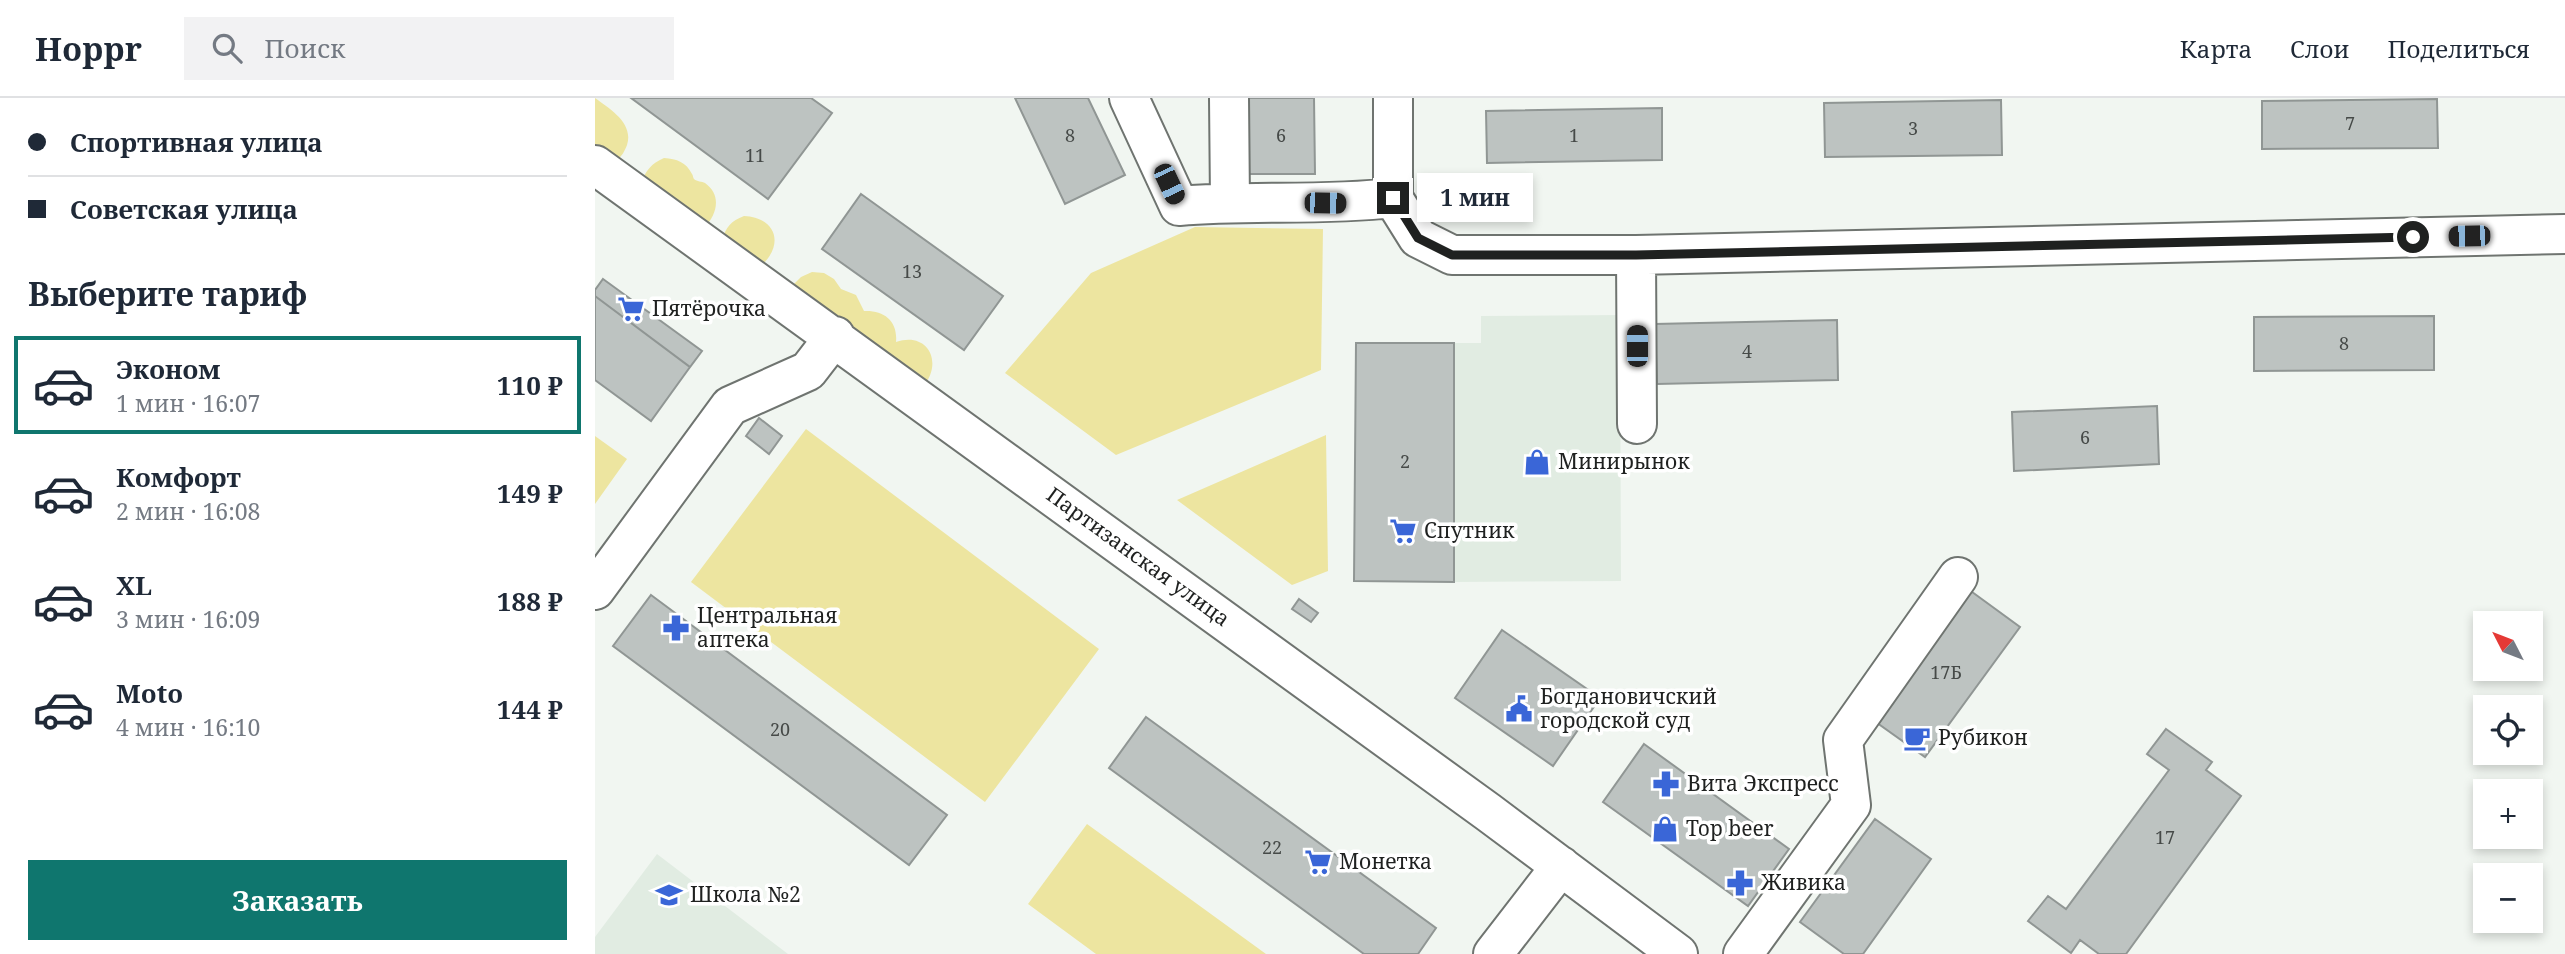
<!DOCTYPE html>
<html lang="ru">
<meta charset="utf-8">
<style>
:root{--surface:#fff;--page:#f2f2f3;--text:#1f2937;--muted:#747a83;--line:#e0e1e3;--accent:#0f766e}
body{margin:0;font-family:"Noto Serif",serif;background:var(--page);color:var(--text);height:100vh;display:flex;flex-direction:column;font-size:26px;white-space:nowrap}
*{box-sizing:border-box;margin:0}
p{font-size:23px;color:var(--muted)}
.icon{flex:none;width:38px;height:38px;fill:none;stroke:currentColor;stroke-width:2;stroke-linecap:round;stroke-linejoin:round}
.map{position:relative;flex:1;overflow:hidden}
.sheet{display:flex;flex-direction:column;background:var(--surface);width:595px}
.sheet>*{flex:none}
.banner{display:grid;align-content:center;height:154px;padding:0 28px;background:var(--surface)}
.needle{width:46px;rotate:312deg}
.tools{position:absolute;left:1878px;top:513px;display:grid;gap:14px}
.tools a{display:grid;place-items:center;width:70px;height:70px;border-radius:0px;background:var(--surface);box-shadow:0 4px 10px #0003;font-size:35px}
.end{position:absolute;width:32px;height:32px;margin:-16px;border:9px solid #1f2120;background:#fff;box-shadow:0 0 0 4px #fff}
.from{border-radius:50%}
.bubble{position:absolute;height:49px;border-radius:0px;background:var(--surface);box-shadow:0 4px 10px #0003;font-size:23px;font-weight:700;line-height:49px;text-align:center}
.car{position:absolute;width:21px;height:42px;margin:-21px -10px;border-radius:9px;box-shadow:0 0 5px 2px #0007;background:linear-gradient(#222 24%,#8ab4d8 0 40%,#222 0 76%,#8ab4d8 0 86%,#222 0)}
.banner b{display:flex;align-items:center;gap:24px;height:66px;font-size:26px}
.banner b+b{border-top:2px solid var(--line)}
.banner i{width:18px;height:18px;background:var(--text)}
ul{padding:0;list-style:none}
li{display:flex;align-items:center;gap:21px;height:98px;margin:0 14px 10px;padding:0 14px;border:4px solid transparent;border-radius:0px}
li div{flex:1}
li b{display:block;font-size:26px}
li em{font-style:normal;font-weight:700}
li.on{border-color:var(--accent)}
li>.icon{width:63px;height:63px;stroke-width:1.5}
h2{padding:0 28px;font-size:32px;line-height:84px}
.primary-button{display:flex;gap:14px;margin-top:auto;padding:14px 28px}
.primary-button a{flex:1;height:80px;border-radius:0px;background:var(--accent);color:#fff;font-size:28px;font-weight:700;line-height:80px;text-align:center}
header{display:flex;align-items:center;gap:42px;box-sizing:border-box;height:98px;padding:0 35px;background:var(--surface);border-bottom:2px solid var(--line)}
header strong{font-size:33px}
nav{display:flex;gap:38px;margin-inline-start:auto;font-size:24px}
.search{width:490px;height:63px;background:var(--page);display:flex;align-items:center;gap:18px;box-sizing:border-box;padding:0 24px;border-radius:0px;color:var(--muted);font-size:26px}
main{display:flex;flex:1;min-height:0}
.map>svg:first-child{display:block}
.built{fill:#e1ece2}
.green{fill:#ede5a0}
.building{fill:#bdc3c1;stroke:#909694;stroke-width:2}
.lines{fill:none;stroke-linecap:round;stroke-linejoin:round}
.minor-casing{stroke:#6f7470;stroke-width:42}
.minor{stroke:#fff;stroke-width:38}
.route{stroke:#1f2120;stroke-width:9}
.labels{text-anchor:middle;stroke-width:7;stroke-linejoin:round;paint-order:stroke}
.number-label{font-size:18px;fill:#464a48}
.poi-label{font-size:21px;fill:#1f2120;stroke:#fff;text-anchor:start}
.street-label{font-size:21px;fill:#1f2120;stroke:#fff}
</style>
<header>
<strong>Hoppr</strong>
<div class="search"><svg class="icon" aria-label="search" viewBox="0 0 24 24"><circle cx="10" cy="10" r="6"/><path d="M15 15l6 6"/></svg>Поиск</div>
<nav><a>Карта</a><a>Слои</a><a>Поделиться</a></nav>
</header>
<main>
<section class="sheet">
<div class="banner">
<b><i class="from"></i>Спортивная улица</b>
<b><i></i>Советская улица</b>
</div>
<h2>Выберите тариф</h2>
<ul>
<li class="on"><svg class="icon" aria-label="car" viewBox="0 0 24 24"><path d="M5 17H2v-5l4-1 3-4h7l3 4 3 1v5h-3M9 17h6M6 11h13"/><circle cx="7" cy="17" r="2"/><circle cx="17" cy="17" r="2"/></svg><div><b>Эконом</b><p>1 мин · 16:07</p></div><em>110 ₽</em></li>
<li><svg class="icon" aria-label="car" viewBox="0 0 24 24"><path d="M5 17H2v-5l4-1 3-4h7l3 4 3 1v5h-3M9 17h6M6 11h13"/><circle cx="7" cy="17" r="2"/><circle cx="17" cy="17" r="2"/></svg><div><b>Комфорт</b><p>2 мин · 16:08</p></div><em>149 ₽</em></li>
<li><svg class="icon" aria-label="car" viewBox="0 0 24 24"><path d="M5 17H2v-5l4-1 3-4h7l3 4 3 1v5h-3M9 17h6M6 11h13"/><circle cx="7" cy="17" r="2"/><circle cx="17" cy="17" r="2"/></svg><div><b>XL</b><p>3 мин · 16:09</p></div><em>188 ₽</em></li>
<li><svg class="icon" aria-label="car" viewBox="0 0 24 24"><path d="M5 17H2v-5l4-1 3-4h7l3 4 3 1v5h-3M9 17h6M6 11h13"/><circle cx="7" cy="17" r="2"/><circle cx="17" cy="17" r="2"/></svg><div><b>Moto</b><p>4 мин · 16:10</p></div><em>144 ₽</em></li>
</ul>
<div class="primary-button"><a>Заказать</a></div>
</section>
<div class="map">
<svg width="1970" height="856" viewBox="0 0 1970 856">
<rect width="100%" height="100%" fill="#f1f6f1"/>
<path class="built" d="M1025,217l1,266 -167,1v-239h27v-27z
M62,756l131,100h-193v-17z"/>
<path class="green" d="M0,0c15,11 39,25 32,47 -2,5 -5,12 -10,14 -5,3 -16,3 -22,4z
M69,60c13,1 22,4 28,16 1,1 1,4 2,5 3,3 8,2 11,4 17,12 12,31 0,44l-64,-44c5,-13 10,-19 23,-25z
M149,118c30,1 41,26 19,48l-41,-24c4,-13 9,-19 22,-24z
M600,129l128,2 -2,141 -205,85 -111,-82 86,-100z
M217,174l12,1 10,6 7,10 15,6 8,16c20,-1 34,10 32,31 33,-11 48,22 26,46l-129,-103 8,-8z
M211,331l293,220 -114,153 -294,-220z
M731,337l2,136 -36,14 -115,-85z
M0,338l32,23 -32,45z
M492,726l179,130h-170l-68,-50z"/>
<path class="building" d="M36,0h180l21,15 -64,86z
M420,0h73l37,77 -60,29z
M653,0h66l1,76h-66z
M1842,1l1,49 -176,1v-48z
M1406,2l1,55 -177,2 -1,-54z
M1067,10v52l-175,3 -1,-52z
M266,96l142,102 -39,54 -142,-101z
M8,181l99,72 -12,16 -95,-71v-6z
M0,198l95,71 -39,54 -56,-41z
M1839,218v54l-180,1v-54z
M1242,222l1,60 -181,4 -2,-60z
M761,245h98v239l-100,-1z
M1562,308l2,58 -145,7 -2,-59z
M164,320l23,18 -13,18 -23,-18z
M1373,491l52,38 -95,130 -52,-37z
M56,497l296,220 -38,50 -296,-219z
M704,501l19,14 -7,9 -19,-13z
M907,532l98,68 -47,68 -98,-68z
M551,619l290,211 -18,26h-54l-255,-186z
M1571,631l46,33 -6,8 35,26 -115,158h-27l-19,-14 -9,13 -43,-32 20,-25 18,13 103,-139 -22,-16z
M1049,646l145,105 -41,57 -145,-104z
M1280,721l56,40 -68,95h-19l-44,-32z"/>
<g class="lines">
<g class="minor-casing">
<path id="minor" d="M534,0l50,108c71,-6 143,0 214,-8
M634,0l1,104
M798,0v100l25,40 34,17h184l929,-21
M0,67l893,647 190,142
M1041,157l1,169
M0,492l135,-184 78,-35 27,-35
M898,856l68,-88
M1148,856l108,-149 -8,-65 115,-163"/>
</g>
<use href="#minor" class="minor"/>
</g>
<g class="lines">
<path class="route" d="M798,100l25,40 34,17h184l777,-18"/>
</g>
<defs>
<g id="supermarket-bare" transform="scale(2.1)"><path d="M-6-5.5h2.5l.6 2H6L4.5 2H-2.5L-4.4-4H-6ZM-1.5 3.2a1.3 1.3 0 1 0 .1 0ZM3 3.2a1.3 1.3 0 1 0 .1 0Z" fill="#3a66d7" stroke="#fff" stroke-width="2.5" paint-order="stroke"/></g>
<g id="shop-bare" transform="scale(2.1)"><path d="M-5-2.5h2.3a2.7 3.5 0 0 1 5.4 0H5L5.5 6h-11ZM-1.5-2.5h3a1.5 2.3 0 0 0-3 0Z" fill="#3a66d7" stroke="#fff" stroke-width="2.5" paint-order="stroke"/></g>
<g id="pharmacy-bare" transform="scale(2.1)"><path d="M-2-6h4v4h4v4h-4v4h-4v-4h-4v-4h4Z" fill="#3a66d7" stroke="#fff" stroke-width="2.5" paint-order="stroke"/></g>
<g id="civic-bare" transform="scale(2.1)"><path d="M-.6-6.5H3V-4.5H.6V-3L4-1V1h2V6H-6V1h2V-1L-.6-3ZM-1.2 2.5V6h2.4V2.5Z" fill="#3a66d7" stroke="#fff" stroke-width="2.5" paint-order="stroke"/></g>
<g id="cafe-bare" transform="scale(2.1)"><path d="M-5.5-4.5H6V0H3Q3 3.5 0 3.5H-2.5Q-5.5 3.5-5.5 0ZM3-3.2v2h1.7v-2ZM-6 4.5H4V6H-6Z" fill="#3a66d7" stroke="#fff" stroke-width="2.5" paint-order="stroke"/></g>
<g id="school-bare" transform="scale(2.1)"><path d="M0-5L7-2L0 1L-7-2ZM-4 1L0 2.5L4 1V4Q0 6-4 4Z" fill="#3a66d7" stroke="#fff" stroke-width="2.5" paint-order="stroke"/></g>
</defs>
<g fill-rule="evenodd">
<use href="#supermarket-bare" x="36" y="211"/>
<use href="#shop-bare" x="942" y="364"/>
<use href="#supermarket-bare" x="808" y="433"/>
<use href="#pharmacy-bare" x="81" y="530"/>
<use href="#civic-bare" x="924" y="611"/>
<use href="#cafe-bare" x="1322" y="640"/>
<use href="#pharmacy-bare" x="1071" y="686"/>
<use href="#shop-bare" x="1070" y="731"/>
<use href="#supermarket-bare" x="723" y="764"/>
<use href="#pharmacy-bare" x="1145" y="785"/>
<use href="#school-bare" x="74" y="797"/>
</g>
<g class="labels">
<g class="number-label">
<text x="1755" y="32">7</text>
<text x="1318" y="37">3</text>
<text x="475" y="44">8</text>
<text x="686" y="44">6</text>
<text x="979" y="44">1</text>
<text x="160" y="64">11</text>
<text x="317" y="180">13</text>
<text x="1749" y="252">8</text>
<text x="1152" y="260">4</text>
<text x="1490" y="346">6</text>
<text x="810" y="370">2</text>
<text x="1351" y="581">17Б</text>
<text x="185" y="638">20</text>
<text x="1570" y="746">17</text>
<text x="677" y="756">22</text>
</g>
<g class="poi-label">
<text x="57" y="218">Пятёрочка</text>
<text x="963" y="371">Минирынок</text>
<text x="829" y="440">Спутник</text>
<text x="102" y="525">Центральная<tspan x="102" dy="24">аптека</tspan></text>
<text x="945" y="606">Богдановичский<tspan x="945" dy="24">городской суд</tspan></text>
<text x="1343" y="647">Рубикон</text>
<text x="1092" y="693">Вита Экспресс</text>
<text x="1091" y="738">Top beer</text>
<text x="744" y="771">Монетка</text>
<text x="1166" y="792">Живика</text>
<text x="95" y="804">Школа №2</text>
</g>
<g class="street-label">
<text transform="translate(543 459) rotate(36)" y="7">Партизанская улица</text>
</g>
</g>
</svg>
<div class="tools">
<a><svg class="needle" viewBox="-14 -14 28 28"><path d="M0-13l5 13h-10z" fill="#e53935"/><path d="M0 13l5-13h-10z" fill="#747a83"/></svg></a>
<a><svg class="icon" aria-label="locate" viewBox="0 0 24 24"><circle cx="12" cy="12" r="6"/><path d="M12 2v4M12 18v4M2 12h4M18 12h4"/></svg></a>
<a>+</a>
<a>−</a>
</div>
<i class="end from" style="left:1818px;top:139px"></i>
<i class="end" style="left:798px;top:100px"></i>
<div class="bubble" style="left:822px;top:75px;width:116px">1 мин</div>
<i class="car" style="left:574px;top:86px;rotate:155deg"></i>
<i class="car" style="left:730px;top:105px;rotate:91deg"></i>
<i class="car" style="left:1874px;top:138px;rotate:269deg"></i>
<i class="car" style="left:1042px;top:248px;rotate:0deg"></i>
</div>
</main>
